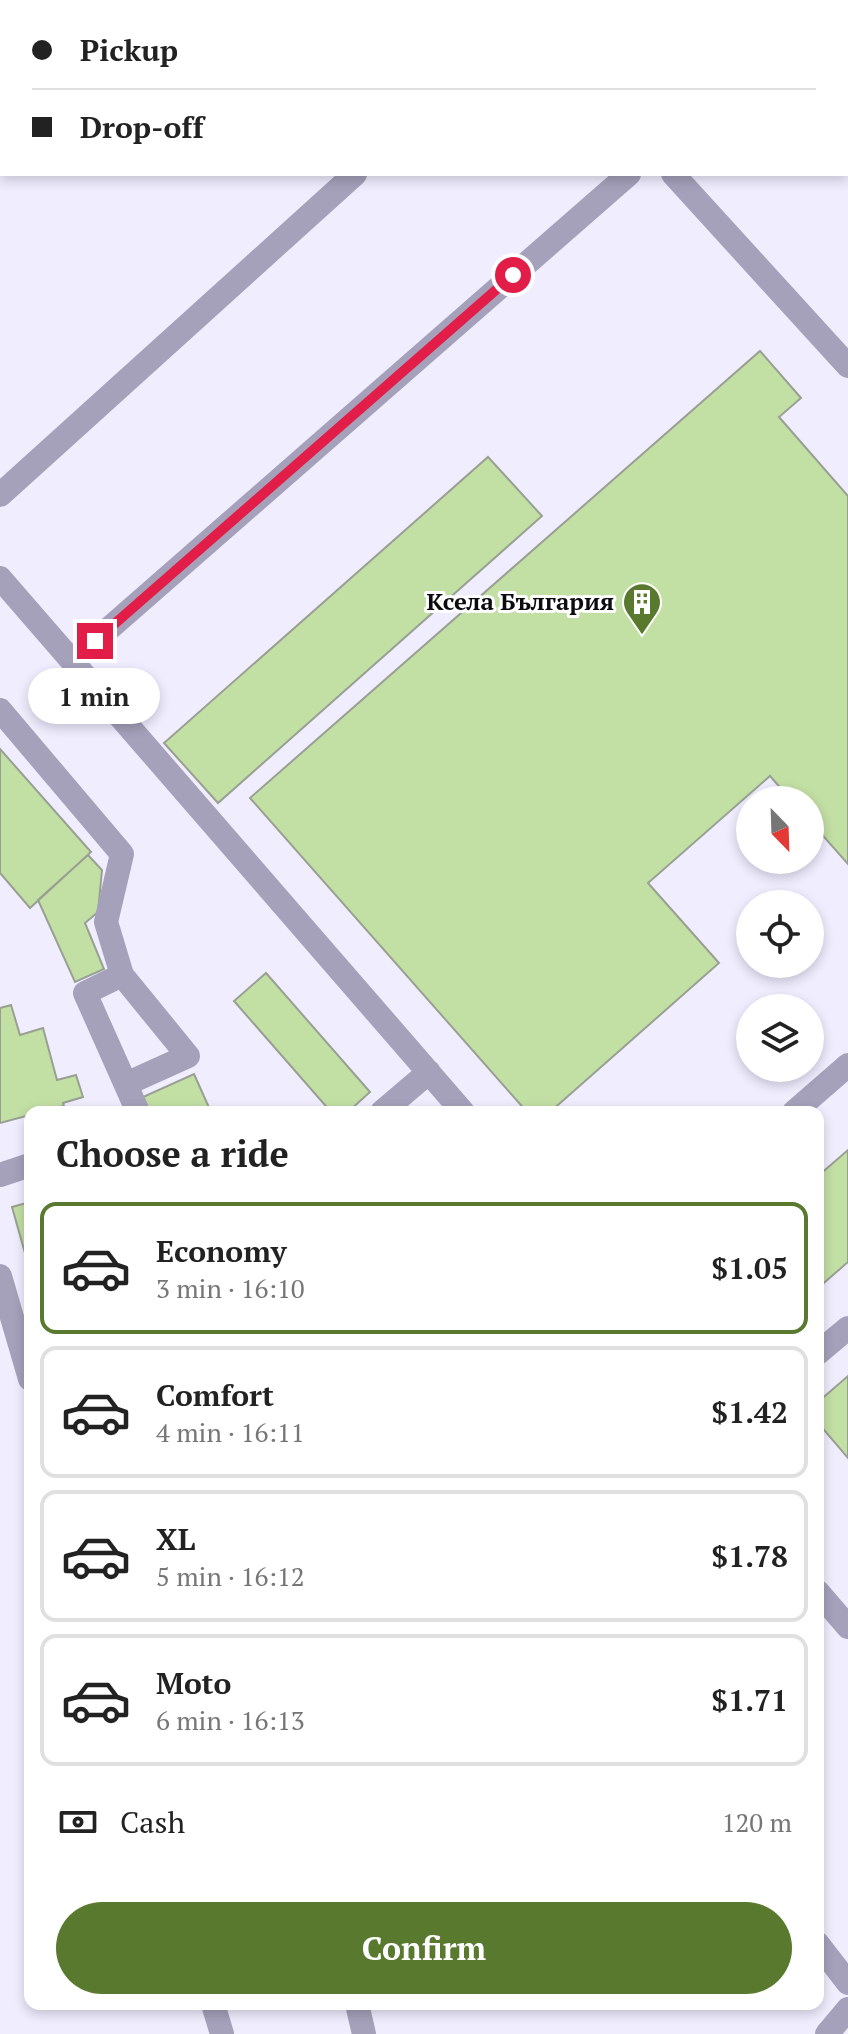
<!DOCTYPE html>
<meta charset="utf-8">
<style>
:root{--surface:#fff;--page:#f2f2f2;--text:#222;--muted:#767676;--line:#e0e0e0;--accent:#59792f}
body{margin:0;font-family:"PT Serif",serif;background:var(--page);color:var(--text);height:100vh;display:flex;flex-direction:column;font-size:30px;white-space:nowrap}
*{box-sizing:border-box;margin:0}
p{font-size:26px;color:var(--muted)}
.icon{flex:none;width:44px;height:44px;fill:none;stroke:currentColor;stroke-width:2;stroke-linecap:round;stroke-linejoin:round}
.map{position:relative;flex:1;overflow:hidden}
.sheet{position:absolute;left:24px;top:1106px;width:800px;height:904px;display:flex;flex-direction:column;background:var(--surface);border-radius:16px;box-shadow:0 4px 12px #0003}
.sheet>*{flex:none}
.hud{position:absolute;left:0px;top:0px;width:848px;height:176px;box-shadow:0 4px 12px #0003;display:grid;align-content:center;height:176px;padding:0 32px;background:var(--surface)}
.needle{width:52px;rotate:157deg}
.tools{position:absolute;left:736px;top:786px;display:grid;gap:16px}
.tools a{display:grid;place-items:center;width:88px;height:88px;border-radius:50%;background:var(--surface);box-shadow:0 4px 12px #0003;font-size:40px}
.end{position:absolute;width:36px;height:36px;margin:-18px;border:10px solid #e11d48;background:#fff;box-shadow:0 0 0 4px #fff}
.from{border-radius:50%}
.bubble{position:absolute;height:56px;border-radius:28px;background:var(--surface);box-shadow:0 4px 12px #0003;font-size:26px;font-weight:800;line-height:56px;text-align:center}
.hud b{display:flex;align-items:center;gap:28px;height:76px;font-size:30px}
.hud b+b{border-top:2px solid var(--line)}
.hud i{width:20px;height:20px;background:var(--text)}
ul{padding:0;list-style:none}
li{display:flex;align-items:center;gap:24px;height:132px;margin:0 16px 12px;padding:0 16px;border:4px solid var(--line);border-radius:16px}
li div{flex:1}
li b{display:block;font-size:30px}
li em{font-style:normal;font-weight:800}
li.active{border-color:var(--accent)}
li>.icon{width:72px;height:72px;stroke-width:1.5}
h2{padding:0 32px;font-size:36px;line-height:96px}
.pay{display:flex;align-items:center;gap:20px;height:88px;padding:0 32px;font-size:30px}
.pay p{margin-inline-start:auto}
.button{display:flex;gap:16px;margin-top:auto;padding:16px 32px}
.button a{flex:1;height:92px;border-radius:48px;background:var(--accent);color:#fff;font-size:32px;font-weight:800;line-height:92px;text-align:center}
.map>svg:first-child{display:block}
.built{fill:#f0edff;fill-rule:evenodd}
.building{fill:#c2dfa4;stroke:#99a093;stroke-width:2}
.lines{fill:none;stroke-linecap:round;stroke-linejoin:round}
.minor{stroke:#a5a1bb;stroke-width:24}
.route{stroke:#e11d48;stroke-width:10}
.labels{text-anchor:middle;stroke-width:6;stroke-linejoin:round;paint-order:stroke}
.poi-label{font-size:24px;font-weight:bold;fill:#0c0b0f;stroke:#fff;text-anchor:end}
</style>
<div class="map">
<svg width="848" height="2034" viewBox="0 0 848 2034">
<rect width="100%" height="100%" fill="#fbfbfd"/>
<path class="built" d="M0,0h848v2034h-848zM2,2h844v172h-844zM750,800h60v60h-60zM750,904h60v60h-60zM750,1008h60v60h-60zM30,1112h788v892h-788z"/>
<path class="building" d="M760,351l41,47 -22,19 69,79v368l-38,-43v-21h-19l-21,-24 -122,107 71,80 -169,149h-23l-277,-314z
M488,457l54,59 -324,287 -54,-60z
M0,749l91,103 -61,56 -30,-35z
M88,855l14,15 -4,42 -13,11 19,46 -29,13 -37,-82z
M266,973l104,119 -22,20h-17l-97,-111z
M11,1005l9,30 23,-7 14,52 19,-5 7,22 -20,6 1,3 -34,6v3l-30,8v-115z
M194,1074l17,38h-61l-7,-15z
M848,1150v112l-30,26v-112z
M30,1202v69l-18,-64z
M848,1376v82l-30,-35v-21z"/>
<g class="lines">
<path class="minor" d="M594,0v2
M545,2l3,-2
M673,174l175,192
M0,495l355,-321
M0,578l463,534
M72,661l557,-487
M0,710l122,144 -16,68 16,53
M126,1084l62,-28 -66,-81 -37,18 53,119
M382,1112l47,-40
M794,1112l54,-47
M0,1175l30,-10
M0,1276l30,103
M818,1353l30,-25
M818,1592l30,35
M818,1944l30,39
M213,2004l9,30
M357,2004l7,30
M827,2034l21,-25"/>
</g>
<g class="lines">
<path class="route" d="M95,641l418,-366"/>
</g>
<defs>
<g id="building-pin" transform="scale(2)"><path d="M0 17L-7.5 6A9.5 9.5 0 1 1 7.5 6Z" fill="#59792f" stroke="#fff"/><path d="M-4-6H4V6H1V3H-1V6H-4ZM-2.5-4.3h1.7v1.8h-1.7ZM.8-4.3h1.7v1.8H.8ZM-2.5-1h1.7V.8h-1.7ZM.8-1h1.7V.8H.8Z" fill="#fff"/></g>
</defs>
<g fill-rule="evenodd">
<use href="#building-pin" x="642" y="602"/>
</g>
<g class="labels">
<g class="poi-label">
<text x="614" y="610">Ксела България</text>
</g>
</g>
</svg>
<div class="tools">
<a><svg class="needle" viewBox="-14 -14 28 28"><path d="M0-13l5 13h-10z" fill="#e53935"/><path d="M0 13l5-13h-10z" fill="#767676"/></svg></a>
<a><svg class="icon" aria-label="locate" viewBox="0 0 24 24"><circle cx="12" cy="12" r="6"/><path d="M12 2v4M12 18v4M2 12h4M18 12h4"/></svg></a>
<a><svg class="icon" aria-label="layers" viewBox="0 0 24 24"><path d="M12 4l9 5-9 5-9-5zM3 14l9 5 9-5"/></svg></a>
</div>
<i class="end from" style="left:513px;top:275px"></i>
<i class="end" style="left:95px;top:641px"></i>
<div class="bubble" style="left:28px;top:668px;width:132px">1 min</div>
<div class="hud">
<b><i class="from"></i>Pickup</b>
<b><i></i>Drop-off</b>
</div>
<section class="sheet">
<h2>Choose a ride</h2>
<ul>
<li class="active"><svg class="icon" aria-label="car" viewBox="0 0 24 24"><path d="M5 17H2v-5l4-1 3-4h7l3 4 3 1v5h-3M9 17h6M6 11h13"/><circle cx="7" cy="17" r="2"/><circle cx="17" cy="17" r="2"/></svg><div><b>Economy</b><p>3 min · 16:10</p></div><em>$1.05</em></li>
<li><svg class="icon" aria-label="car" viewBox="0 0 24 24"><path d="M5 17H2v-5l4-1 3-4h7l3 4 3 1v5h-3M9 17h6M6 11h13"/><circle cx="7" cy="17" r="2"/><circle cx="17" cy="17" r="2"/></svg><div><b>Comfort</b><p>4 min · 16:11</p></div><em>$1.42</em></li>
<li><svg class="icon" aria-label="car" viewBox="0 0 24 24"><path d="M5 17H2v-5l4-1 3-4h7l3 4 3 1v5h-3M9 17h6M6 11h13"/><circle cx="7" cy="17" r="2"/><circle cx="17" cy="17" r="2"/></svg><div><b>XL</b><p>5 min · 16:12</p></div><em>$1.78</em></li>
<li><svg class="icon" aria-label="car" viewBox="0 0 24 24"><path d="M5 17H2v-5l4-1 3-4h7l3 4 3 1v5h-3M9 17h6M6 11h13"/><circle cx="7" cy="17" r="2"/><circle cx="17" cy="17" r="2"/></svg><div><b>Moto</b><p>6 min · 16:13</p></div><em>$1.71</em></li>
</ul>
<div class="pay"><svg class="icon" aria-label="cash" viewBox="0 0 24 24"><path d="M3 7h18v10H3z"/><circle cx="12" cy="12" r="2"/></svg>Cash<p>120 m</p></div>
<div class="button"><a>Confirm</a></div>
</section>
</div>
